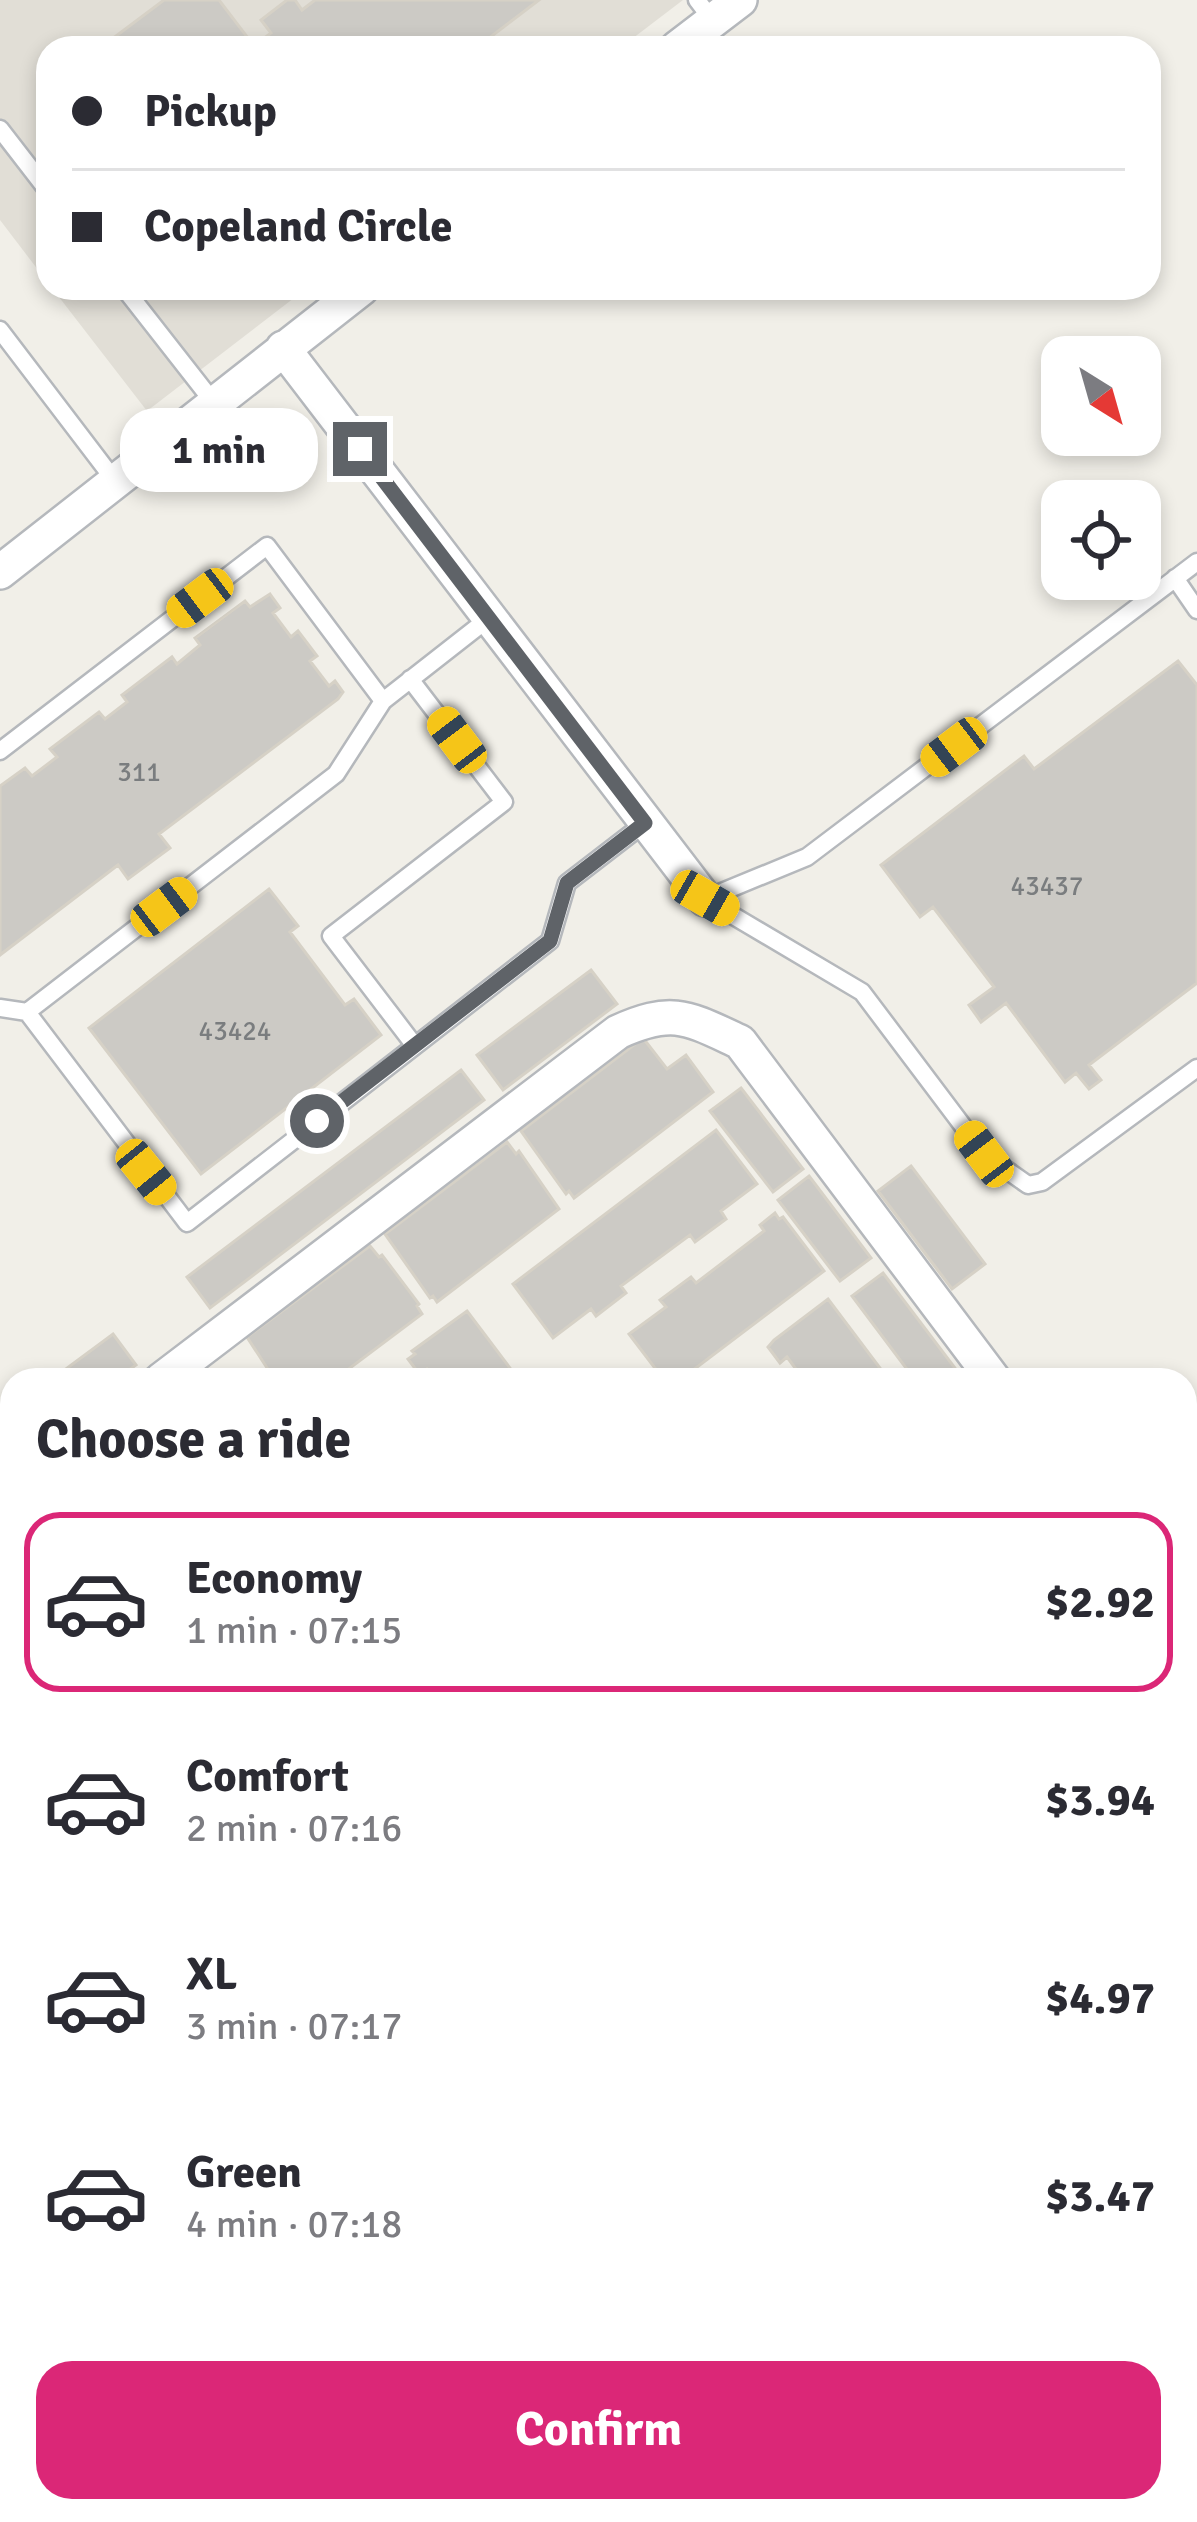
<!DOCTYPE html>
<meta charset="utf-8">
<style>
:root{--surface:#fff;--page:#f7f7f7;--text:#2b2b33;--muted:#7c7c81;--line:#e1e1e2;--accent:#db2777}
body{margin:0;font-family:Signika,sans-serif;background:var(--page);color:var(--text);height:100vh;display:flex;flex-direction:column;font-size:45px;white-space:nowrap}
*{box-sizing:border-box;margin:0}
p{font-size:39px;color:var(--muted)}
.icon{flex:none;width:66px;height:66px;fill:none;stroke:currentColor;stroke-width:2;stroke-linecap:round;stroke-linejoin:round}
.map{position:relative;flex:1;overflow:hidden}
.panel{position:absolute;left:0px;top:1368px;width:1197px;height:1155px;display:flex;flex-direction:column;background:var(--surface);border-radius:36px 36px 0 0;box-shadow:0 6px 18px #0003}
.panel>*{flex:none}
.banner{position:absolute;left:36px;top:36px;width:1125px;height:264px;border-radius:36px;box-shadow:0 6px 18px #0003;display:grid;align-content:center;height:264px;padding:0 36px;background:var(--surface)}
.needle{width:78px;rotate:143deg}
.buttons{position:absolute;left:1041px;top:336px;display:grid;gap:24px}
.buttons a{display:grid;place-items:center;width:120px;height:120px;border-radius:24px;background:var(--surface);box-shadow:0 6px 18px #0003;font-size:60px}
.end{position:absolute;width:54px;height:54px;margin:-27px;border:15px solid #5f6368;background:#fff;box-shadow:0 0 0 6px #fff}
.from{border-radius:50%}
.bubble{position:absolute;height:84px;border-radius:36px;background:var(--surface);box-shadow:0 6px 18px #0003;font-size:39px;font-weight:800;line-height:84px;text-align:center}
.car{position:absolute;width:36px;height:72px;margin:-36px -18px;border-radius:15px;box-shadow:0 0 9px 3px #0007;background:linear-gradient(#f5c518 24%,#345 0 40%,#f5c518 0 76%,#345 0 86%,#f5c518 0)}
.banner b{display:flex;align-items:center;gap:42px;height:114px;font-size:45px}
.banner b+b{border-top:3px solid var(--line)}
.banner i{width:30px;height:30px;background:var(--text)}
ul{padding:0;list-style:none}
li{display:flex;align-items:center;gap:36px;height:180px;margin:0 24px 18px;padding:0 12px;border:6px solid transparent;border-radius:36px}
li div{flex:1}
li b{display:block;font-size:45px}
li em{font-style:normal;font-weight:800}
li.selected{border-color:var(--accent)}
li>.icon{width:108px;height:108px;stroke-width:1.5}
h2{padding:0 36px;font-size:54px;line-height:144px}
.action{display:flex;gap:24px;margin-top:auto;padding:24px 36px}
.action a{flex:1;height:138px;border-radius:36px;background:var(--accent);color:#fff;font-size:48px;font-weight:800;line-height:138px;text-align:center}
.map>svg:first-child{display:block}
.education{fill:#e1ded6}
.building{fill:#cccac5;stroke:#d6d1c6;stroke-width:3}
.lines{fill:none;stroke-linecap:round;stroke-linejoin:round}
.service-casing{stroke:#b5b8bc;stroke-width:21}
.minor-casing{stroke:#b5b8bc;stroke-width:38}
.service{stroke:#fff;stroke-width:16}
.minor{stroke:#fff;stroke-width:33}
.route{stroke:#5f6368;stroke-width:15}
.labels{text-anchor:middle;stroke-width:10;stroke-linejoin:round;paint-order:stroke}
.number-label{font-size:27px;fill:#7a7d7f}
</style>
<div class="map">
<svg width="1197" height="2522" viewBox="0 0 1197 2522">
<rect width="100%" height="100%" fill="#f1efe8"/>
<path class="education" d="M0,0h683l-63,48h-572v235l-48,-63z
M52,288h255l-160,123z"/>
<path class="building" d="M164,0h55l35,46 17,-13 -10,-13 26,-20h8l7,10 13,-10h224l-63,48h-376z
M270,594l10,14 -7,5 18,24 7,-6 19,25 -7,5 19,25 6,-5 8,11 -5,7 -179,135 11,14 -42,31 -10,-14 -118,90v-169l25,-18 7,8 25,-19 -7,-8 49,-37 6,7 22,-17 -5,-7 50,-38 5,7 23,-19 -5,-7 50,-37 5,6z
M1178,661l19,24v298l-108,82 12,15 -12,9 -13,-16 -11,9 -59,-79 -25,19 -12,-17 25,-18 -61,-80 -13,10 -39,-52 143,-109 10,13z
M269,889l29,37 -8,6 55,73 9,-6 27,36 -180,139 -112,-146z
M591,970l26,34 -114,86 -26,-35z
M643,1038l24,31 19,-14 27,37 -139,106 -5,-7 -3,3 -45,-63z
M461,1070l23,30 -274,208 -23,-31z
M741,1088l62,81 -30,23 -63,-81z
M716,1130l41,54 -36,27 5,8 -31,23 -5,-7 -69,51 5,7 -30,23 -5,-7 -38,29 -40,-54z
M507,1142l9,12 3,-3 40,58 -122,93 -4,-6 -3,2 -45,-64z
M911,1166l74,98 -33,25 -74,-98z
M809,1176l62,82 -31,23 -62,-81z
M775,1213l4,6 4,-2 41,54 -144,109h-16l-35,-46 37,-27 -6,-7 31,-23 5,6 68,-52 -4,-6z
M370,1246l9,11 3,-2 37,49 -2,2 5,8 -88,66h-76l11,-9 -22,-34z
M883,1273l81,107h-49l-63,-84z
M828,1299l61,81h-85l-17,-23 -7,6 -12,-16 6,-7z
M467,1311l52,69h-84l-8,-11 -7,6 -12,-16 7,-5 -3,-3z
M113,1334l23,31 -21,15h-64z
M12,1409v48l-12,-16v-23z
M12,1518v105l-12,10v-106z
M0,1665l12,15v54l-12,9 6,7 -6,5z
M1185,1671l12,16v30l-12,8z
M12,1773v95l-12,9v-95z
M1197,1783v48l-12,9v-48z
M1197,1850v95l-12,9v-95z
M12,1903v80l-12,-16v-54z
M1197,1978v94l-12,9v-94z
M0,2002l12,15v62l-12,-15z
M1197,2121v66l-12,-16v-41z
M1197,2258v108l-12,9v-108z
M1197,2429v48l-12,9v-48z
M340,2511h47l9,11h-48z
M499,2511h111l-15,11h-110z
M670,2511h50l8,11h-72z
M866,2511h116l5,11h-135z"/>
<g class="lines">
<g class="service-casing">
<path id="service" d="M697,0l16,21
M0,129l48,62
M124,288l90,115
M0,330l115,151
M1175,578l22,32
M489,618l-106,83 -47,73 -309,238 160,211 363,-282 17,-58 78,-60
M410,679l94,123 -173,134 84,110
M0,751l267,-205 116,155
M705,899l157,93 122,162 44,31 14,-3 155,-114
M705,899l102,-42 390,-295
M0,1008l27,4
M1185,1759l12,-9"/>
</g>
<g class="minor-casing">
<path id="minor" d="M677,48l63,-48
M283,348l422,551
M0,572l362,-284
M161,1380l457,-348c55,-25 70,-14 122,10l254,338
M0,1502l12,-9
M1185,1633l12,16
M0,2110l12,15
M1185,2415l12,-10
M307,2511l8,11
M1044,2522l15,-11"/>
</g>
<use href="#service" class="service"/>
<use href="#minor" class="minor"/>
</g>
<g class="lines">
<path class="route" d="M317,1121l233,-180 17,-58 78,-60 -285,-374"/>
</g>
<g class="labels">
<g class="number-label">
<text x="139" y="781">311</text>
<text x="1047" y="895">43437</text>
<text x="235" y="1040">43424</text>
</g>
</g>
</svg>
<div class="buttons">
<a><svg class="needle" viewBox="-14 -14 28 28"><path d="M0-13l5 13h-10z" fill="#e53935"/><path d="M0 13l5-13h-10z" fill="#7c7c81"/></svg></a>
<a><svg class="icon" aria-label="locate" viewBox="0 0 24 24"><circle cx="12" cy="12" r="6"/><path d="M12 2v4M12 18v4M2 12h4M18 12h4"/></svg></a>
</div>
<i class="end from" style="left:317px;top:1121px"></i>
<i class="end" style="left:360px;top:449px"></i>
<div class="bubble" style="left:120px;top:408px;width:198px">1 min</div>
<i class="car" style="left:200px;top:598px;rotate:233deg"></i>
<i class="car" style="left:457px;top:740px;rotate:323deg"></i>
<i class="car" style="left:954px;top:747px;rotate:233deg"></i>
<i class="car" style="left:705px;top:898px;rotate:120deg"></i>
<i class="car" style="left:164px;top:907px;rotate:53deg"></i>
<i class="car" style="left:984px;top:1154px;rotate:323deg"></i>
<i class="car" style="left:146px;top:1172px;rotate:141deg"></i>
<div class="banner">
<b><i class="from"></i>Pickup</b>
<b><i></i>Copeland Circle</b>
</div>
<section class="panel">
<h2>Choose a ride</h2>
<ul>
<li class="selected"><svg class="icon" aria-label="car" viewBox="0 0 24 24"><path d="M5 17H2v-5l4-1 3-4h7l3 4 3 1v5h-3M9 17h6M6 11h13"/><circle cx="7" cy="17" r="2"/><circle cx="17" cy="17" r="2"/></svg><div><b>Economy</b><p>1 min · 07:15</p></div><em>$2.92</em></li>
<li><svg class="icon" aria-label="car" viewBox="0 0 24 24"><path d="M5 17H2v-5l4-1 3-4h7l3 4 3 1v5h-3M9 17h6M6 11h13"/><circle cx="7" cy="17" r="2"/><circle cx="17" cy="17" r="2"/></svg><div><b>Comfort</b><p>2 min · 07:16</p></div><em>$3.94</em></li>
<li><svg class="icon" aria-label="car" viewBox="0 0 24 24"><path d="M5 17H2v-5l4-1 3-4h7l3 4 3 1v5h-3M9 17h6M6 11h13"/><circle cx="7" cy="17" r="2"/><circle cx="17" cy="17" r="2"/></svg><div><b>XL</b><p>3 min · 07:17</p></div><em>$4.97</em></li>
<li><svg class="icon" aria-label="car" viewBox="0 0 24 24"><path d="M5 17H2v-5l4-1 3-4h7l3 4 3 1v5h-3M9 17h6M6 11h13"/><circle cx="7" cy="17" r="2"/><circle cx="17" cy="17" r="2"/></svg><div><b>Green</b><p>4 min · 07:18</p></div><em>$3.47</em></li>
</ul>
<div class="action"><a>Confirm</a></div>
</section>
</div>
